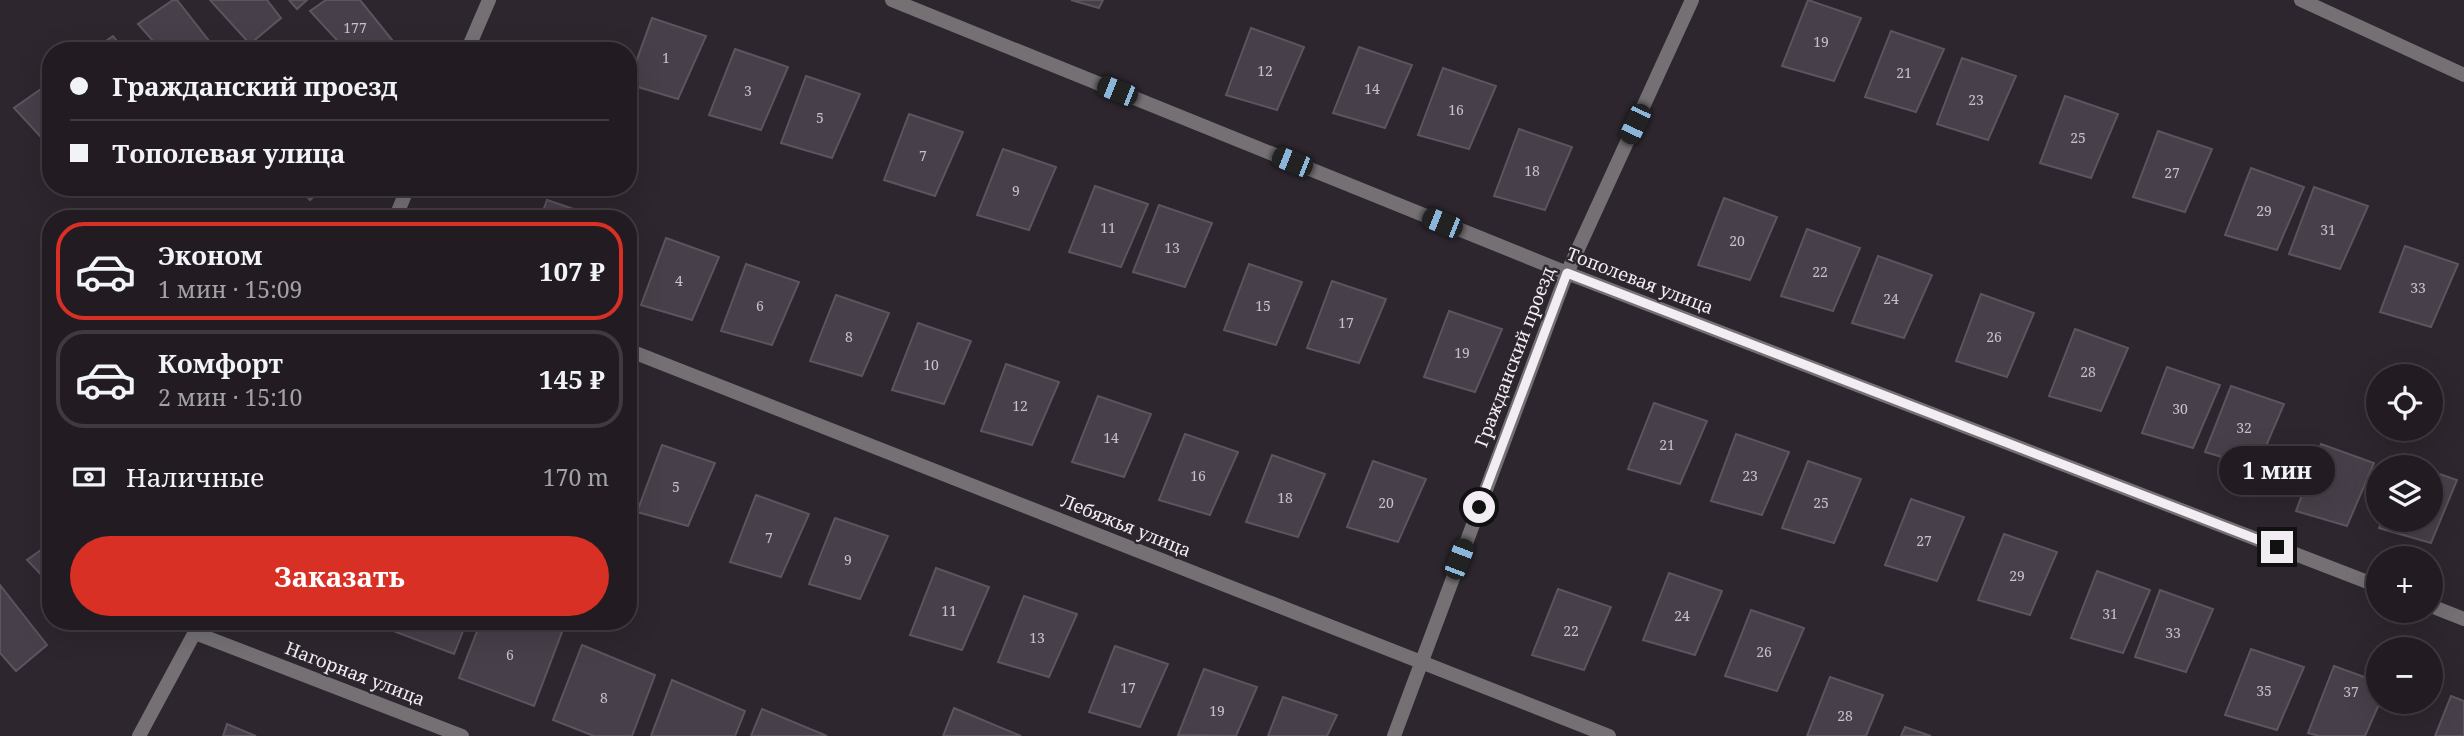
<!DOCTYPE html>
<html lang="ru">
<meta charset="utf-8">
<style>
:root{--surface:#221c22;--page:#2e292f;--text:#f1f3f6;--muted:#a2a1a5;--line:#3f3a40;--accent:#d93025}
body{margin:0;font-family:"Noto Serif",serif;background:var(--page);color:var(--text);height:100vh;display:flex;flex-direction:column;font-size:26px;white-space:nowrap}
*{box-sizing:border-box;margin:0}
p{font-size:23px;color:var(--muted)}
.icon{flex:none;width:38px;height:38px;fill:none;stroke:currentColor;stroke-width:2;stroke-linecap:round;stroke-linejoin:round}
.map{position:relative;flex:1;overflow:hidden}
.sheet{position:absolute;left:42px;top:210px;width:595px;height:420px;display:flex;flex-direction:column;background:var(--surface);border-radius:28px;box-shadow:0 7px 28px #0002,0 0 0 2px var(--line)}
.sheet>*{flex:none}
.banner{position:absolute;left:42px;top:42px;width:595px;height:154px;border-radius:28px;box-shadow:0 7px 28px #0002,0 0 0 2px var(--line);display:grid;align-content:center;height:154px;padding:0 28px;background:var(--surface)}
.fabs{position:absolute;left:2366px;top:364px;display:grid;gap:14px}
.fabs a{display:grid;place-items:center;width:77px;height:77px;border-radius:50%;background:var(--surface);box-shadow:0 7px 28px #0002,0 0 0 2px var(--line);font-size:35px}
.end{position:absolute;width:32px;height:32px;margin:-16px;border:9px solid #f1edf2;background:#111;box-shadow:0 0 0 4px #111}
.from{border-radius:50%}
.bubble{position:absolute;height:49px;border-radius:24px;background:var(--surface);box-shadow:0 7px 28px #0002,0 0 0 2px var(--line);font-size:23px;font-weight:700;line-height:49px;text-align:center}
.car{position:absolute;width:21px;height:42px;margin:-21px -10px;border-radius:9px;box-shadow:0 0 5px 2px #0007;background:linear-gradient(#222 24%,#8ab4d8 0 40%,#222 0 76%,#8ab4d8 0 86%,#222 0)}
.banner b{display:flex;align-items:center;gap:24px;height:66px;font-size:26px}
.banner b+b{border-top:2px solid var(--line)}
.banner i{width:18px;height:18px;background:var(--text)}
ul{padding:12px 0 0;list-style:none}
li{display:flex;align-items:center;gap:21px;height:98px;margin:0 14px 10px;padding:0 14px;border:4px solid var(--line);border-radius:28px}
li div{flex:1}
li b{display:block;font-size:26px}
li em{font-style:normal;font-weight:700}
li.selected{border-color:var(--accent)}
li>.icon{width:63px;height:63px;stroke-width:1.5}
.pay{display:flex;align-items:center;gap:18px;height:77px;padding:0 28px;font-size:26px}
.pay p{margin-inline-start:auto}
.action{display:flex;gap:14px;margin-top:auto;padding:14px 28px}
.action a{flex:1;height:80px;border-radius:42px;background:var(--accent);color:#fff;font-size:28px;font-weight:700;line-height:80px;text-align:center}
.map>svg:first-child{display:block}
.building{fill:#473f49;stroke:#5c545e;stroke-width:2}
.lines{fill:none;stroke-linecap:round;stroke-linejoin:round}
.minor{stroke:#747074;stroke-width:14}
.tertiary{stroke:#747074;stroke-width:14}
.route{stroke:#f1edf2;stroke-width:9}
.labels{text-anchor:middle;stroke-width:5;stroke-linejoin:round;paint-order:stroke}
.number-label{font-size:14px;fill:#c6c2c8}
.street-label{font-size:18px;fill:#f1edf2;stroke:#2d262e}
</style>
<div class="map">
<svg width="2464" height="736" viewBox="0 0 2464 736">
<rect width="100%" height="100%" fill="#2d262e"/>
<path class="building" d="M173,0h4l40,51h-55l-24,-27z
M210,0h57l14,18 -31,26z
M289,0h18l-10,9z
M326,0h34l37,46 -5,5h-45l-37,-40z
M1071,0h32l-4,8z
M1808,0l53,18 -27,63 -52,-15z
M652,18l54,18 -28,63 -50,-15z
M1251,28l53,19 -27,63 -51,-15z
M1891,31l53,18 -28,63 -51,-15z
M113,36l12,15h-34z
M1359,47l53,18 -27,63 -52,-15z
M735,49l53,18 -27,63 -52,-15z
M1962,58l54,18 -28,64 -51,-16z
M1443,68l53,18 -27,63 -51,-14z
M806,76l54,18 -28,64 -51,-15z
M51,82v66l-37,-40z
M2065,96l53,18 -27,64 -51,-15z
M909,114l54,18 -28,64 -51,-16z
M1519,129l53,18 -27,63 -51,-14z
M2158,131l54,18 -27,63 -52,-15z
M1003,149l53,18 -27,63 -52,-15z
M2251,168l53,19 -27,63 -52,-15z
M1095,186l53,18 -27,63 -52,-15z
M298,187h27l-15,13z
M2314,187l54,19 -28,63 -51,-15z
M1724,198l53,19 -27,63 -52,-15z
M547,200l53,18 -60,1z
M1159,205l53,18 -27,64 -52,-15z
M1807,229l53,19 -27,63 -52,-15z
M666,238l53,19 -27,63 -51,-15z
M2405,246l53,18 -27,63 -51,-15z
M1878,256l54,19 -28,63 -52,-15z
M746,264l53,18 -27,63 -51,-14z
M1249,264l53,18 -26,63 -52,-15z
M1332,281l54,18 -27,64 -52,-15z
M1981,294l53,19 -27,64 -51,-16z
M836,295l53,18 -27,63 -52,-15z
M1449,311l53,18 -27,63 -51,-15z
M918,323l53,18 -27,63 -52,-14z
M2075,329l53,19 -27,63 -52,-15z
M1006,364l53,18 -27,63 -51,-14z
M2167,367l53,18 -27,63 -51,-15z
M2231,386l53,18 -27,63 -52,-15z
M1098,396l53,18 -27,63 -52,-15z
M1654,403l53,18 -27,63 -52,-15z
M628,433l10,4 -10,23z
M1185,434l53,18 -28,63 -51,-15z
M1736,434l53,18 -27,63 -51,-14z
M2321,444l53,19 -27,63 -51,-15z
M662,445l53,18 -27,63 -51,-14z
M1272,455l53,19 -27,63 -52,-15z
M1373,461l53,18 -28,63 -51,-15z
M1808,461l53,18 -27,64 -52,-15z
M2431,471l26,9 -26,63 -52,-15 3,-8h49z
M756,495l53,19 -28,63 -51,-15z
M1911,499l53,18 -27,64 -52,-16z
M835,518l53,18 -28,63 -51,-15z
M2004,534l53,18 -27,63 -52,-15z
M51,543v42l-24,-25z
M936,568l53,19 -27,63 -52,-15z
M2097,571l53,19 -27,63 -52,-15z
M1669,573l53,18 -27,64 -52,-15z
M0,585l47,60 -31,26 -16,-18z
M1558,589l53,18 -27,63 -52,-15z
M2160,590l53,19 -27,63 -51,-15z
M1024,596l53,18 -28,63 -51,-15z
M1751,610l53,18 -27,63 -52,-15z
M382,621h85l-13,33 -74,-28z
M481,621h55l26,11 -28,74 -75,-28z
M582,645l73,30 -23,61h-38l-41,-16z
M1115,646l53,18 -28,63 -51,-15z
M2251,649l53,18 -27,63 -52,-15z
M2334,666l44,16 2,20 -15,34h-46l-11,-3z
M1204,669l53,18 -21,49 -58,-1z
M1830,677l53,18 -17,41h-59z
M672,680l73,31 -10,25h-84z
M2451,696l13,5v35h-29z
M1283,697l54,18 -10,21h-59z
M954,708l67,28h-78z
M762,709l65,27h-76z
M227,724l29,12h-33z
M1905,727l26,9h-30z"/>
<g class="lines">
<path class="minor" d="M892,0l675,273 811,313
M2301,0l163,75
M628,350l981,386
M2431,606l33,13
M195,633l267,103
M1394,736l173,-463 125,-273"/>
<path class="tertiary" d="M467,51l22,-51
M395,219l13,-32
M139,736l62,-115"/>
</g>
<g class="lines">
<path class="route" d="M1479,507l88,-234 710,274"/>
</g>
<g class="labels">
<g class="number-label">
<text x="355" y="33">177</text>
<text x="1821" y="47">19</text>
<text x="666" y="63">1</text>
<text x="1265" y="76">12</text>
<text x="1904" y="78">21</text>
<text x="1372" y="94">14</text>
<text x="748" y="96">3</text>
<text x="1976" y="105">23</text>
<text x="1456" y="115">16</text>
<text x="820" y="123">5</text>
<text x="2078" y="143">25</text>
<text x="923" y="161">7</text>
<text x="1532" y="176">18</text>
<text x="2172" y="178">27</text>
<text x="1016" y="196">9</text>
<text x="2264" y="216">29</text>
<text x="1108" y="233">11</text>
<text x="2328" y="235">31</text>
<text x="1737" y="246">20</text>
<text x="1172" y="253">13</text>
<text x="1820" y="277">22</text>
<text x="679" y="286">4</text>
<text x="2418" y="293">33</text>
<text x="1891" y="304">24</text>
<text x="760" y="311">6</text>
<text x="1263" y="311">15</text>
<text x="1346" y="328">17</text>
<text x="849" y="342">8</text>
<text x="1994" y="342">26</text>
<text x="1462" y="358">19</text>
<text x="931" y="370">10</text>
<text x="2088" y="377">28</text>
<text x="1020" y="411">12</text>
<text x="2180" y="414">30</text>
<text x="2244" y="433">32</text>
<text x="1111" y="443">14</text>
<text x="1667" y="450">21</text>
<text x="1198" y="481">16</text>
<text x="1750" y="481">23</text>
<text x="676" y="492">5</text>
<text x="1285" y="503">18</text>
<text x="1386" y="508">20</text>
<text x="1821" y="508">25</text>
<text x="769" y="543">7</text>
<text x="1924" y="546">27</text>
<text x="848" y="565">9</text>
<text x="2017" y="581">29</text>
<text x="949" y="616">11</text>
<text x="2110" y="619">31</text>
<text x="1682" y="621">24</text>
<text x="1571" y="636">22</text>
<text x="2173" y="638">33</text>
<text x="1037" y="643">13</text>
<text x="1764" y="657">26</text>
<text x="510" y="660">6</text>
<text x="1128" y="693">17</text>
<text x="2264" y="696">35</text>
<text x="2351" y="697">37</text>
<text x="604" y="703">8</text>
<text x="1217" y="716">19</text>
<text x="1845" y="721">28</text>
</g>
<g class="street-label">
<text transform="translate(1640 281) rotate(21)" y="6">Тополевая улица</text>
<text transform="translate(1515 357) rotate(-69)" y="6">Гражданский проезд</text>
<text transform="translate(1126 526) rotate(22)" y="6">Лебяжья улица</text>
<text transform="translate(355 674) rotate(21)" y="6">Нагорная улица</text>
</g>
</g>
</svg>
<div class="fabs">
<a><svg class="icon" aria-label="locate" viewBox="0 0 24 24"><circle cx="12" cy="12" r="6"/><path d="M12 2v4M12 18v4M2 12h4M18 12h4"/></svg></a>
<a><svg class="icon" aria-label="layers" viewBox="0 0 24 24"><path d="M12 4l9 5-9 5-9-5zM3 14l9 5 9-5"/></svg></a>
<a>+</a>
<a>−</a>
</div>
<i class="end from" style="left:1479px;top:507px"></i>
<i class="end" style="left:2277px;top:547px"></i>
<div class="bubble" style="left:2219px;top:446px;width:116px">1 мин</div>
<i class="car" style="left:1117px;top:91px;rotate:292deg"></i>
<i class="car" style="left:1635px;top:124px;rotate:205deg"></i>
<i class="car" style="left:1292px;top:162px;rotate:292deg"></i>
<i class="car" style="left:1442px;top:223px;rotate:292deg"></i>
<i class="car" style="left:1459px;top:559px;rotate:21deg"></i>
<div class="banner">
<b><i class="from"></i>Гражданский проезд</b>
<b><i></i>Тополевая улица</b>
</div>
<section class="sheet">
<ul>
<li class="selected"><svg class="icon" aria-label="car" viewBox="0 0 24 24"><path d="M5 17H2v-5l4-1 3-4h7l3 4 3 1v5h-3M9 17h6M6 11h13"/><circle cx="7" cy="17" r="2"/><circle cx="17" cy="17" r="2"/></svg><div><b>Эконом</b><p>1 мин · 15:09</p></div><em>107 ₽</em></li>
<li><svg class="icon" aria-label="car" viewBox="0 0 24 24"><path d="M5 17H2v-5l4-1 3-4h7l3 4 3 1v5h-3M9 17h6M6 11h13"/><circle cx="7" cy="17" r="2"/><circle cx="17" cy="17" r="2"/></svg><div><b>Комфорт</b><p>2 мин · 15:10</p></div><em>145 ₽</em></li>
</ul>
<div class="pay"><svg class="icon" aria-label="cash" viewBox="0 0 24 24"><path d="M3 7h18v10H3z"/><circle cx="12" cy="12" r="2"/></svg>Наличные<p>170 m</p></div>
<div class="action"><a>Заказать</a></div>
</section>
</div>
